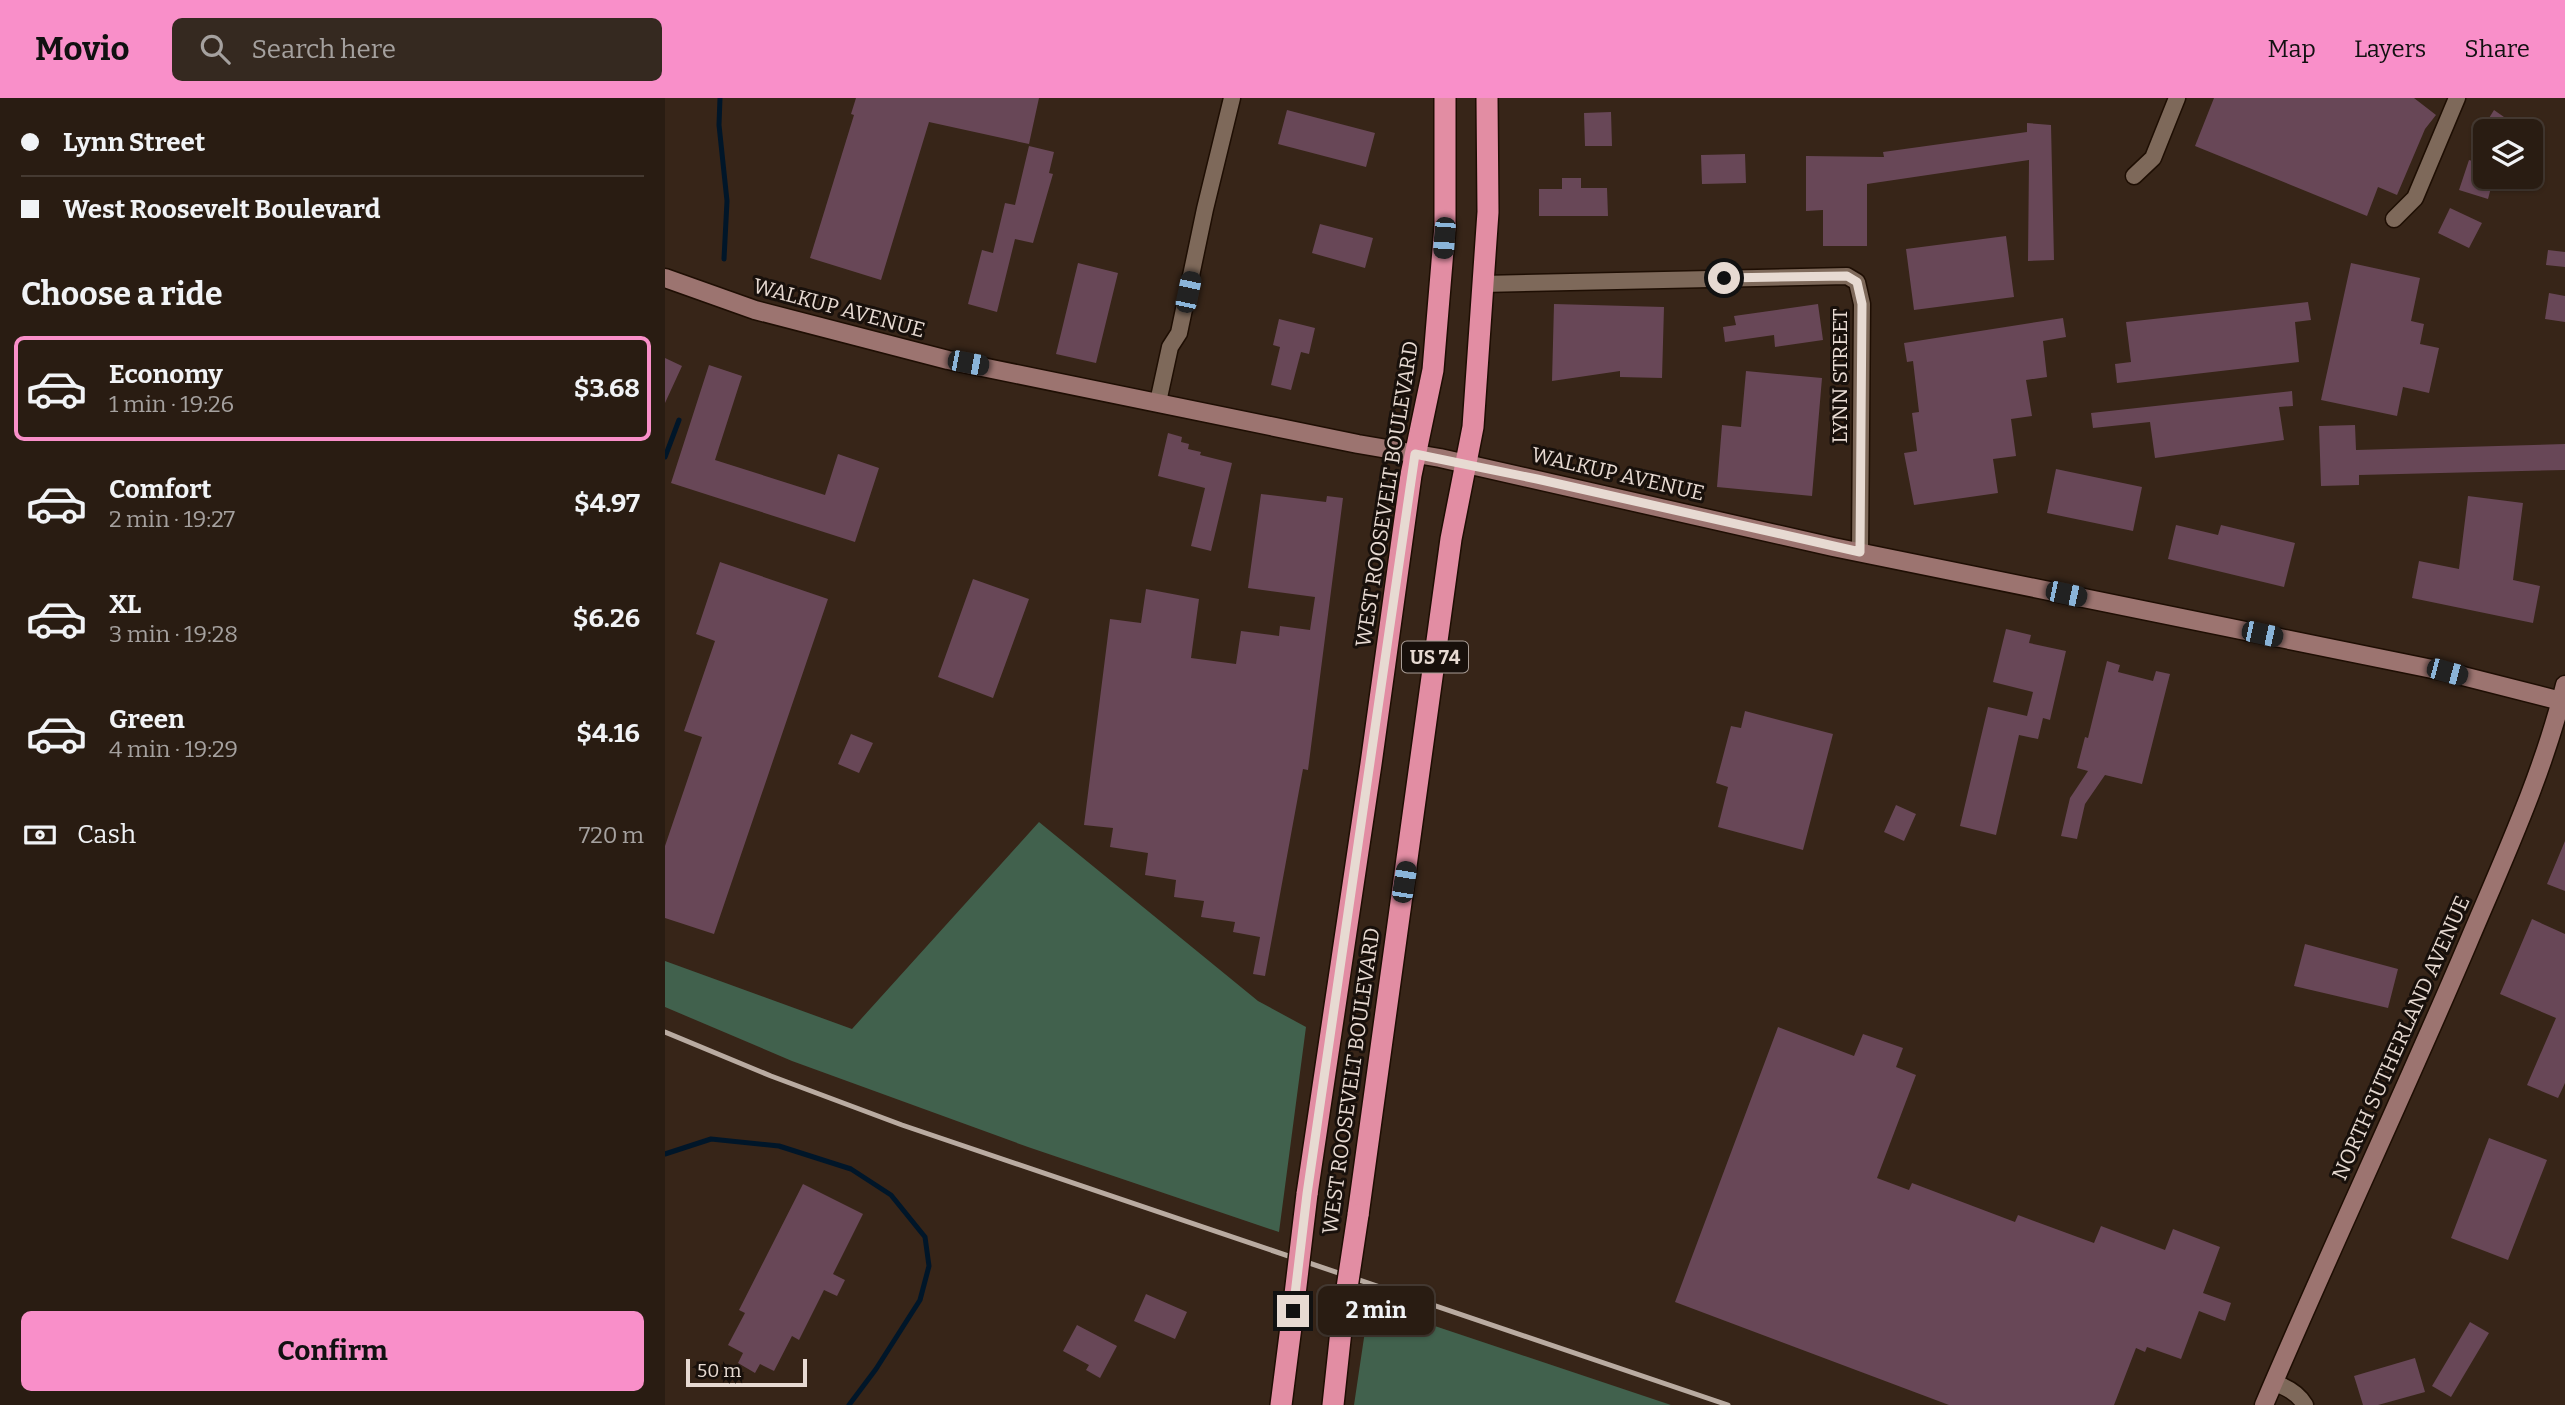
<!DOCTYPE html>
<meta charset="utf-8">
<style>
:root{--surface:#291c12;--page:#352920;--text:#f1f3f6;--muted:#a5a19f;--line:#453a32;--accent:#f98fc9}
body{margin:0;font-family:Bitter,serif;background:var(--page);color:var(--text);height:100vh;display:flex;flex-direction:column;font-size:26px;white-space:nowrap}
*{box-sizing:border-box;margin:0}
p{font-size:23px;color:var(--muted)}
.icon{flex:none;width:38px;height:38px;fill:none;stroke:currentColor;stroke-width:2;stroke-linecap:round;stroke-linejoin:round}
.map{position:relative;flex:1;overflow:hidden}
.side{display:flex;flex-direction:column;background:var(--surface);width:665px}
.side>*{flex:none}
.guide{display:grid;align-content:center;height:154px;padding:0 21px;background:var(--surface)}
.fabs{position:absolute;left:1808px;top:21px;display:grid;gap:14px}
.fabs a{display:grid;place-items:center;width:70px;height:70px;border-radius:10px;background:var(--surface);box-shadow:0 2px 5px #0004,0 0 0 2px var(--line);font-size:35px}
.scale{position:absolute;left:21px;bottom:18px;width:121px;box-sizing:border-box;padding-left:7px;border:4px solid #e7dad2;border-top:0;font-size:19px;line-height:24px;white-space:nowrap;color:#e7dad2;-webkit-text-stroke:5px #18100b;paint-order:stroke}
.end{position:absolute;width:32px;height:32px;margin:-16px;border:9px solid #e7dad2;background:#111;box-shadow:0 0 0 4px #111}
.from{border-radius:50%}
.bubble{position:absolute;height:49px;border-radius:10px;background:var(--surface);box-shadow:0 2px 5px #0004,0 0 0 2px var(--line);font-size:23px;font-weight:700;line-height:49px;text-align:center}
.car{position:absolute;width:21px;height:42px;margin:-21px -10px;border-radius:9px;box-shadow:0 0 5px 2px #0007;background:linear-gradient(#222 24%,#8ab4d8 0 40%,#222 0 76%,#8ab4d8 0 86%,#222 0)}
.guide b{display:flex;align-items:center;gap:24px;height:66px;font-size:26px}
.guide b+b{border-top:2px solid var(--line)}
.guide i{width:18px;height:18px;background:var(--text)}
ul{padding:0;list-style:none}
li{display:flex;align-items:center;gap:21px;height:105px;margin:0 14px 10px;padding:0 7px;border:4px solid transparent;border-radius:10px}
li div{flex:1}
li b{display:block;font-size:26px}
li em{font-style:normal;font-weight:700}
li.on{border-color:var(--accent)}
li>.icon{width:63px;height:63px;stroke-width:1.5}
h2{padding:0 21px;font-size:32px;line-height:84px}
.pay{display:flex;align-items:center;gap:18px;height:77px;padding:0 21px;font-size:26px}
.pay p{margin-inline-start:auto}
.action{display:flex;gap:14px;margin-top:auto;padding:14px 21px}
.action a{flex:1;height:80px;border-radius:10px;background:var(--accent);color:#111;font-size:28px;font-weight:700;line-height:80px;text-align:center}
header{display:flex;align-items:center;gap:42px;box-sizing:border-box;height:98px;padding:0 35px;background:var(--accent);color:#111}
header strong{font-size:33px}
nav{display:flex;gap:38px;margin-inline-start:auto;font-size:24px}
.search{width:490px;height:63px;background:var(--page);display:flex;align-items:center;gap:18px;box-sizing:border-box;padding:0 24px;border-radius:10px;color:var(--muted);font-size:26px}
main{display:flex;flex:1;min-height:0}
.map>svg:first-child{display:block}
.forest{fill:#41614d}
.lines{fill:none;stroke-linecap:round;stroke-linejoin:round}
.stream{stroke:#001629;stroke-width:5}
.building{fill:#684757}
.street-casing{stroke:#1e0e03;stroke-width:19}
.secondary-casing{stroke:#1e0e03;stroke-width:21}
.highway-casing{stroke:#1e0e03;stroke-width:24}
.street{stroke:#7e695a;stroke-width:16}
.secondary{stroke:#9c7470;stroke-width:18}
.highway{stroke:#e28da3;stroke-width:21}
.rail{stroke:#b9aba1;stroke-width:5}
.highway-bridge-casing{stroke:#1e0e03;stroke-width:24;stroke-linecap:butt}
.highway-bridge{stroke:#e28da3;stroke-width:21}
.route{stroke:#e7dad2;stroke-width:9}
.labels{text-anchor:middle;stroke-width:6;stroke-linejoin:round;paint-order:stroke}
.shield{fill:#18100b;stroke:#a99d96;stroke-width:2}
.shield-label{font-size:19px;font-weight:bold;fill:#e7dad2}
.street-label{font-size:21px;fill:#e7dad2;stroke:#18100b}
</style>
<header>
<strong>Movio</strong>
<div class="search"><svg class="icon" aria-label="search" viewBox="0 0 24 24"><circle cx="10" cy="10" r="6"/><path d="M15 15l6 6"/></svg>Search here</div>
<nav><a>Map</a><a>Layers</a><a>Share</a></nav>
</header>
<main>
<section class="side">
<div class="guide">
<b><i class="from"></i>Lynn Street</b>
<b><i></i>West Roosevelt Boulevard</b>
</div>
<h2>Choose a ride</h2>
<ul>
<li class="on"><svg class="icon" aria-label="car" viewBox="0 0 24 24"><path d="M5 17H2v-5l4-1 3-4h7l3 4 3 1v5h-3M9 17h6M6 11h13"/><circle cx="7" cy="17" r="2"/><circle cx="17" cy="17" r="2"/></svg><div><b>Economy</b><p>1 min · 19:26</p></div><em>$3.68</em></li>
<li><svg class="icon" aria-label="car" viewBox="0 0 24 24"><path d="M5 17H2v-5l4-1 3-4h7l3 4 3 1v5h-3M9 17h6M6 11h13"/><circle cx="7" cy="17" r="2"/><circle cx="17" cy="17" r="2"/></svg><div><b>Comfort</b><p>2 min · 19:27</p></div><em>$4.97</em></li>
<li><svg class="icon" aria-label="car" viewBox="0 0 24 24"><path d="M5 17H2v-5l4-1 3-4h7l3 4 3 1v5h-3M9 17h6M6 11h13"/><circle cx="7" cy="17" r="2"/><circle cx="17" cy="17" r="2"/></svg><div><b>XL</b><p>3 min · 19:28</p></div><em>$6.26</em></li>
<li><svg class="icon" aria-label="car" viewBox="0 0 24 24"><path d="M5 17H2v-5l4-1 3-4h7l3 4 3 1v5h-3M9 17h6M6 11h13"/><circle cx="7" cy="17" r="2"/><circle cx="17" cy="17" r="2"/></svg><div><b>Green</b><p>4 min · 19:29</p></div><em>$4.16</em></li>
</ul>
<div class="pay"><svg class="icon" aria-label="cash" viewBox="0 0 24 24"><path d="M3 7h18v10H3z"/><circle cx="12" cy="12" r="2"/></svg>Cash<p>720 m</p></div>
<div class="action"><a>Confirm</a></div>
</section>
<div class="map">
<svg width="1900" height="1307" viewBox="0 0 1900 1307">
<rect width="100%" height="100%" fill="#372518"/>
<path class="forest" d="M374,724l219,179 48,26 -27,205 -251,-85 -236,-86 -127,-54v-46l187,68z
M704,1206l302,101h-317z"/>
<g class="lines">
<path class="stream" d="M55,0l-1,27 8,76 -3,58
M0,359l14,-37
M0,1056l46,-15 68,7 72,23 40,26 34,42 4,29 -9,34 -44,69 -27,36"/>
</g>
<path class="building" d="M191,0h183l-10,46 -100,-22 -48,158 -71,-22 44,-143 -3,-1z
M1549,0h200l22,17 -11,14 -28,66 -19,-8 -11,29 -172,-70z
M622,12l88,23 -9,34 -88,-23z
M1829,12l10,7 23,14h-40l4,-5 -5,-3z
M946,14l1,34h-27l-1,-33z
M1362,25l24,2 3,135 -26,1 1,-101 -162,24v62h-44v-36l-17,1v-55l78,1 -1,-5 144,-20z
M364,48l25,6 -5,21 4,1 -20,69 -18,-4 -18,73 -29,-8 14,-54 11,3 12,-50 10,2z
M1080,56l1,29 -44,1 -1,-29z
M1804,62l16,5v12l8,3 -5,19 -29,-9z
M897,80h19v10h26l1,28h-69v-27h23z
M1785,110l32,15 -13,25 -31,-15z
M655,126l53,14 -8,30 -53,-15z
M1341,138l8,61 -100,13 -8,-61z
M1883,152l17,2v15l-19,-2z
M413,165l40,10 -22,90 -40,-9z
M1686,165l69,15 -9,43 13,3 -4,20 19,4 -10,45 -26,-6 -6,29 -76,-16z
M1884,195l16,3v26l-20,-3z
M1643,204l3,18 -16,2 4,40 -182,21 -2,-19 16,-2 -5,-40z
M889,206l110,3 -2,71 -42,-1v-6l-68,10z
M1153,206l5,36 -48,7 -1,-12 -49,7 -2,-15 13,-2 -2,-9z
M1398,220l3,19 -23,4 4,36 -21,3 6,36 -21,3 5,37 -23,3 5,34 -84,12 -10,-52 13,-2 -5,-38 7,-1 -6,-51 -6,1 -3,-19z
M614,221l36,9 -6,26 -8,-2 -10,38 -20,-5 9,-38 -7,-2z
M0,260l17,8 -17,37z
M44,267l33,11 -27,84 110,35 13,-41 41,14 -24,74 -184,-59z
M1081,273l76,7 -10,118 -95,-9 5,-62 19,2z
M1627,293l1,15 -14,1 5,33 -129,18 -5,-36 -57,6 -2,-15z
M1690,327l1,25 209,-6v26l-206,5v10l-38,1 -2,-60z
M503,335l14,4 -1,5 8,2 -1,5 13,3 -1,3 32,8 -21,88 -20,-5 14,-58 -47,-12z
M1391,371l86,18 -9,44 -86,-18z
M596,396l65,8 1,-6 16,2 -35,272 -5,-1 -38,207 -12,-2 7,-37 -27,-5 2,-10 -34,-5 3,-16 -30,-4 2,-17 -31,-5 3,-22 -38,-6 3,-19 -29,-3 26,-206 31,4 5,-34 53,10 -8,59 45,6 5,-33 38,5 1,-10 30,4 5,-33 -67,-9z
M1803,398l55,7 -10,77 27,6 -7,37 -121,-25 7,-37 40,8z
M1511,427l42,10 3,-10 74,18 -11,44 -116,-28z
M55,464l108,37 -114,335 -49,-16v-72l37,-109 -18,-6 31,-90 -19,-7z
M308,481l56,20 -36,99 -55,-21z
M1341,531l25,6 -2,8 37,8 -16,69 -7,-2 -5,21 -19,-4 -23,100 -36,-9 28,-119 39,9 6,-24 -40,-10z
M1442,563l13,4 -2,7 35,9 3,-10 14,3 -28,110 -37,-9 -20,29 -8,35 -16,-3 9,-38 18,-27 -11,-3 8,-31 3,1z
M1080,613l88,23 -30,116 -85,-23 10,-40 -12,-4 15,-57 10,2z
M186,636l22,9 -14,30 -21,-9z
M1231,707l20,9 -12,27 -20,-9z
M1900,743v50l-18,-7z
M1867,821l33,15v149l-7,15 -31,-13 29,-67 -56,-24z
M1640,846l93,25 -10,39 -94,-22z
M1113,929l76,29 9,-22 40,14 -7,19 20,8 -39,103 32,12 3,-7 103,39 3,-7 76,28 7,-17 64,24 8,-21 47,18 -17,46 28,10 -6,18 -26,-10 -18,48 -34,-12 -2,5 -9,-4 -22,57h-165l-274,-103z
M1824,1040l58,22 -39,100 -57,-22z
M138,1086l60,30 -30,60 12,6 -8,16 -13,-6 -25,50 -7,-4 -18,35 -14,-7 -5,9 -17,-10 5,-10 -15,-8 17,-32 -6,-3z
M481,1196l41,18 -12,27 -41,-18z
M1805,1224l19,11 -38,64 -19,-11z
M412,1227l40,21 -17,32 -14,-8 3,-5 -26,-14z
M1750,1260l10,34 -47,13h-15l-9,-29z"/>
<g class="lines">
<g class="street-casing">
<path id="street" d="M1469,78l19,-18 24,-60
M1729,121l21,-21 42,-100
M817,186l365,-8 10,6 5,22 -2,248
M493,304l12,-55 9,-14 26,-124 27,-111
M1609,1285c13,4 24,10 31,22"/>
</g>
<g class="secondary-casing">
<path id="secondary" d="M0,180l90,32 193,50 410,84 82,14 393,89 614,125 118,30
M1599,1307c66,-155 138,-307 204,-462 36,-85 75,-169 97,-258"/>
</g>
<g class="highway-casing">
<path id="highway" d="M642,1096l64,-430 40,-289 22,-105 12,-144v-128
M693,1117l93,-676 22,-112 15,-215 -1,-114
M616,1307l12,-94
M668,1307l9,-84"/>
</g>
<use href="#street" class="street"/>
<use href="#secondary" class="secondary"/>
<use href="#highway" class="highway"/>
<path class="rail" d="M0,934l106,44 131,49 826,280"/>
<g class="highway-bridge-casing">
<path id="highway-bridge" d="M628,1213l14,-117
M677,1223l16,-106"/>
</g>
<use href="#highway-bridge" class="highway-bridge"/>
</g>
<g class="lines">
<path class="route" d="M628,1213l14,-117 108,-740 122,25 323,73 2,-248 -5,-22 -10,-6 -123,2"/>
</g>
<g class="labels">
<rect class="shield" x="737" y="543.5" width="66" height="31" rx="5"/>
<g class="shield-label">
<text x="770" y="566">US 74</text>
</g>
<g class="street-label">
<text transform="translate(174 210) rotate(15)" y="7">WALKUP AVENUE</text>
<text transform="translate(1175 278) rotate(-90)" y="7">LYNN STREET</text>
<text transform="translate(953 376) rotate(13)" y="7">WALKUP AVENUE</text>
<text transform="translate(722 396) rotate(-81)" y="7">WEST ROOSEVELT BOULEVARD</text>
<text transform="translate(1736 940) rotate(-66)" y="7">NORTH SUTHERLAND AVENUE</text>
<text transform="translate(686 983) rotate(-82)" y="7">WEST ROOSEVELT BOULEVARD</text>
</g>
</g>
</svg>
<div class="fabs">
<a><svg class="icon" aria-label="layers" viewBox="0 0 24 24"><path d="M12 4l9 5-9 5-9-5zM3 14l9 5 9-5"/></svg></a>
</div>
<div class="scale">50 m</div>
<i class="end from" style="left:1059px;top:180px"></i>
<i class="end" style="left:628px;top:1213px"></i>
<div class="bubble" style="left:653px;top:1188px;width:116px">2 min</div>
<i class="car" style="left:779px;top:140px;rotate:184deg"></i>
<i class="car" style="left:523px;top:194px;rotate:12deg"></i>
<i class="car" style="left:303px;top:265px;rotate:101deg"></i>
<i class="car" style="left:1401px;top:496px;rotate:102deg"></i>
<i class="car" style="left:1597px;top:536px;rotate:102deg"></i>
<i class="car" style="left:1782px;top:574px;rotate:105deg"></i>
<i class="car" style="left:739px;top:784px;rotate:9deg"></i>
</div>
</main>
